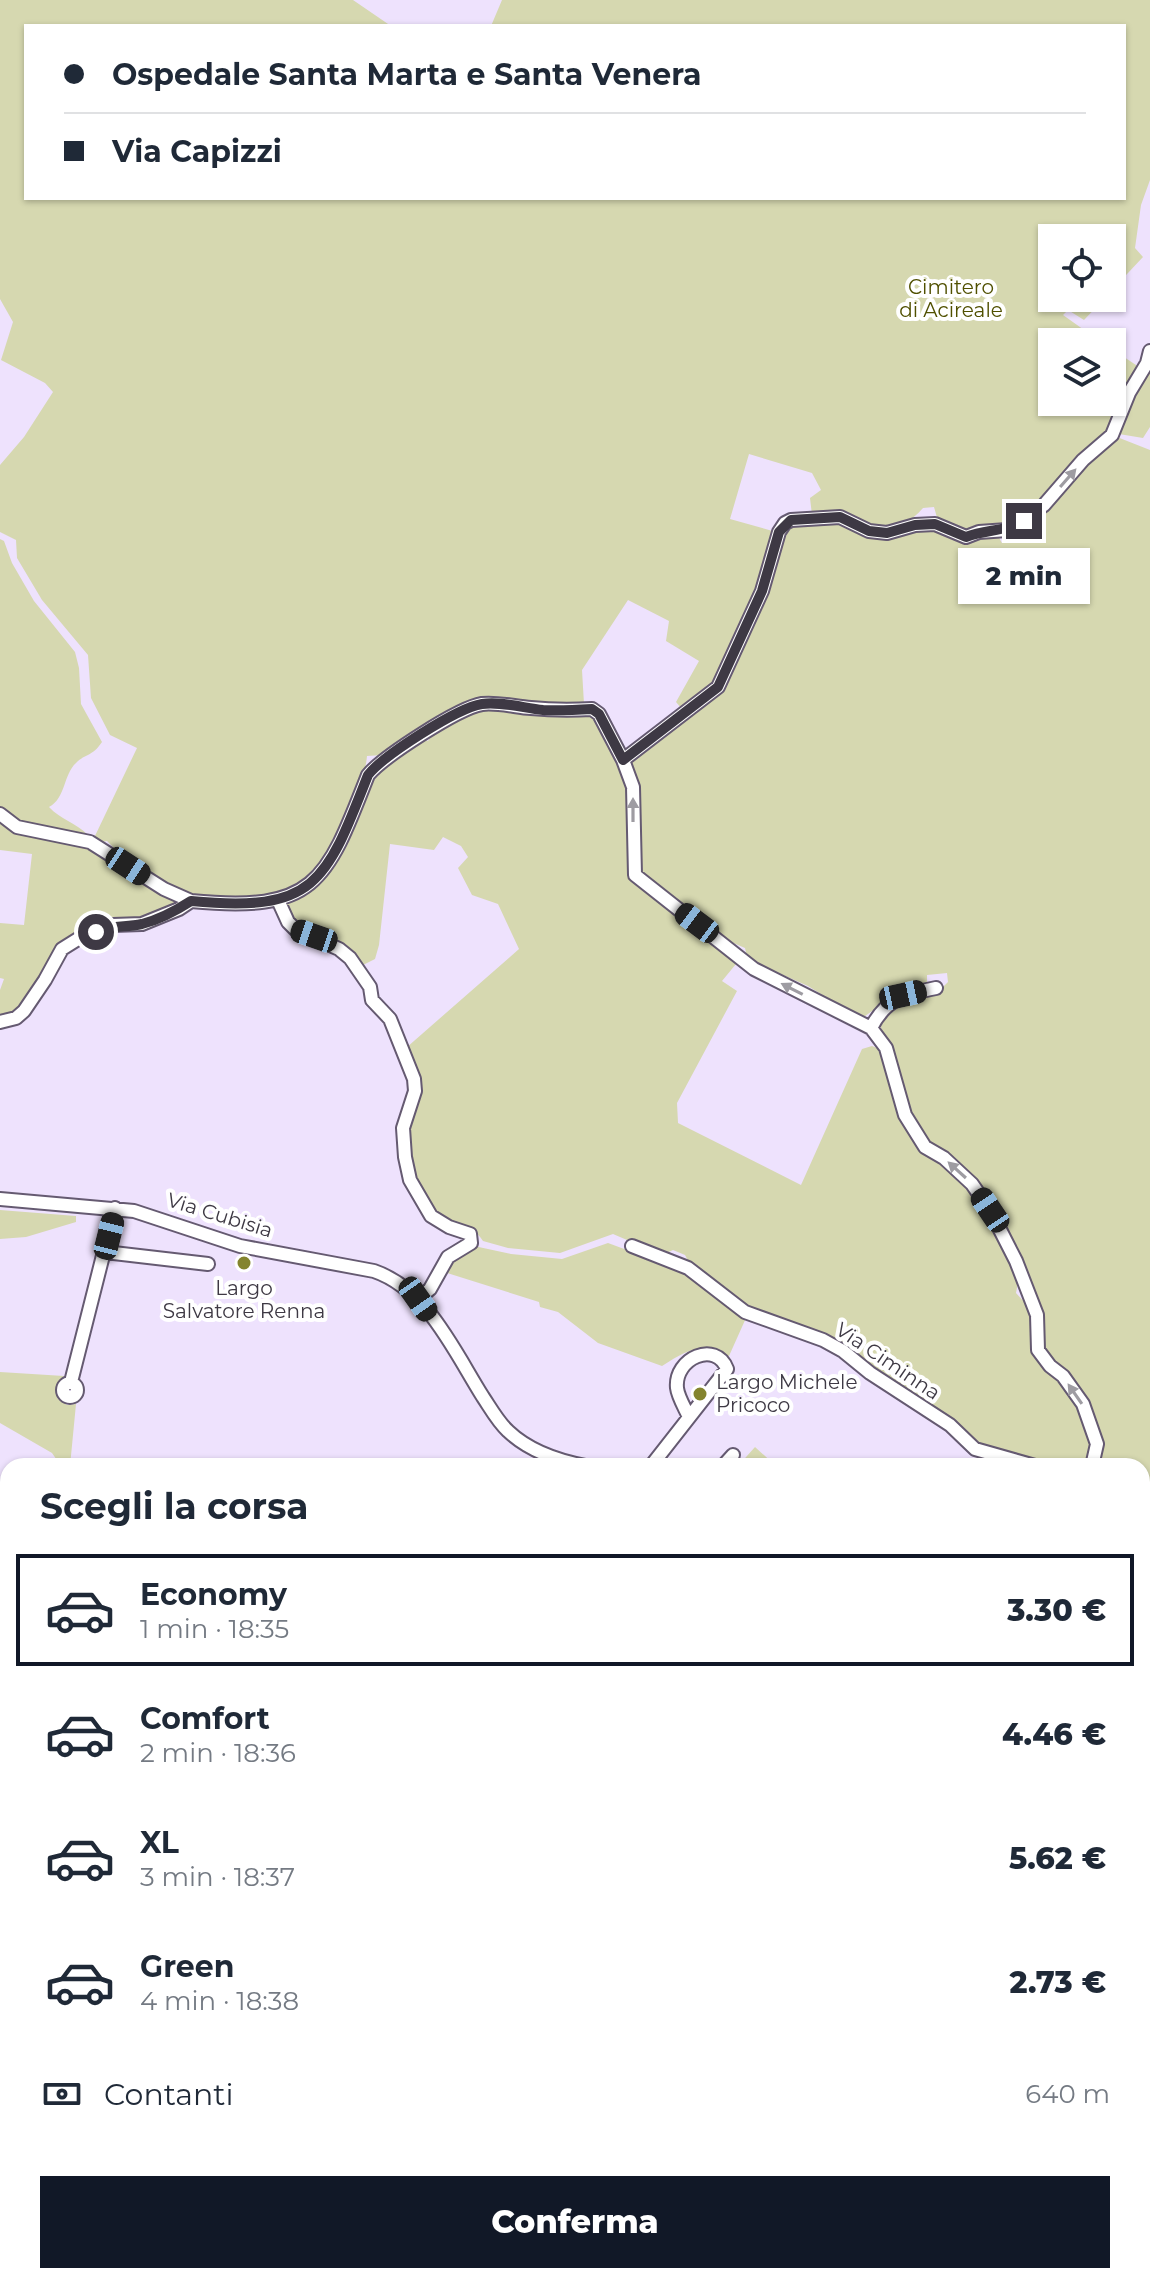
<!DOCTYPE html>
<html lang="it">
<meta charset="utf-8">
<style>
:root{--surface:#fff;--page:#f2f2f3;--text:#1f2937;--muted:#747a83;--line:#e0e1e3;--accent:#111827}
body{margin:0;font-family:Montserrat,sans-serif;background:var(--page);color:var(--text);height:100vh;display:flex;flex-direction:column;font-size:30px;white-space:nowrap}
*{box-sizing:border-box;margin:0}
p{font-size:26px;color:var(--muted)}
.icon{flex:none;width:44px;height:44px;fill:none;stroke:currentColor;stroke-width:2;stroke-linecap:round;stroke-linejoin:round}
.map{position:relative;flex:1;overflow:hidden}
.sheet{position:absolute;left:0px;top:1458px;width:1150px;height:826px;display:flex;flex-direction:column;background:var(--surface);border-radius:24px 24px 0 0;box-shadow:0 2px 6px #0004}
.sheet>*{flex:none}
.guide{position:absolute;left:24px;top:24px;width:1102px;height:176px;border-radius:0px;box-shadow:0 2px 6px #0004;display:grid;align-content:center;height:176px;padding:0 40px;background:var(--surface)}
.tools{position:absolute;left:1038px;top:224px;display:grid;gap:16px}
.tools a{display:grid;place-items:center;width:88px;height:88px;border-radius:0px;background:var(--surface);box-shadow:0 2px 6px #0004;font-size:40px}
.end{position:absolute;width:36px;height:36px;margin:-18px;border:10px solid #3e3944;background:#fff;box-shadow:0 0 0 4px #fff}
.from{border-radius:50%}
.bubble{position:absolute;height:56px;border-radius:0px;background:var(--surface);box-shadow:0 2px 6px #0004;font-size:26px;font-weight:800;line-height:56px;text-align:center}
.car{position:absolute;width:24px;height:48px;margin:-24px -12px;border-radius:10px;box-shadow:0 0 6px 2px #0007;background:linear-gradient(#222 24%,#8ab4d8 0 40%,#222 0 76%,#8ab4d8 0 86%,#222 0)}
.guide b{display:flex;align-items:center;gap:28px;height:76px;font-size:30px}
.guide b+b{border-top:2px solid var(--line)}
.guide i{width:20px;height:20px;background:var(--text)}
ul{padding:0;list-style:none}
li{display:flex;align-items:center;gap:24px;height:112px;margin:0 16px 12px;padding:0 24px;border:4px solid transparent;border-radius:0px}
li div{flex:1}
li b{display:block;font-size:30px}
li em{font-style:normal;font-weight:800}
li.selected{border-color:var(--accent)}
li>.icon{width:72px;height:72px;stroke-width:1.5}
h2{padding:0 40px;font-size:36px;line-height:96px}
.pay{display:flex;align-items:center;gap:20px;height:88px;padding:0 40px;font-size:30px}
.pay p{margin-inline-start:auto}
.action{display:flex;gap:16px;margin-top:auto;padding:16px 40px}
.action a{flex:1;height:92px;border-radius:0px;background:var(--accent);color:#fff;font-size:32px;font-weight:800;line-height:92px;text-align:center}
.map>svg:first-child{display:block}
.green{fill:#d6d8b0}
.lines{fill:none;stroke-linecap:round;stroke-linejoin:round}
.stream{stroke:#8f8f66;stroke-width:4}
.street-casing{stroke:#655a71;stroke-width:16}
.secondary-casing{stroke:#655a71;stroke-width:20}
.street{stroke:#fff;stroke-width:12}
.secondary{stroke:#e8d8f7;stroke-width:16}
.oneway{fill:#9e9ca2}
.route{stroke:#3e3944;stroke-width:10}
.poi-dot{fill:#84842e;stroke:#fff;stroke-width:3}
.labels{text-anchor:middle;stroke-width:8;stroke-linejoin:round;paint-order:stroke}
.park-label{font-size:20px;fill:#505000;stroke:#fff}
.street-label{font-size:20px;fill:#3e3944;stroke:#fff}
.poi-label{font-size:20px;fill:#3e3944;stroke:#fff}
</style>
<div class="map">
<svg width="1150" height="2283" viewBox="0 0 1150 2283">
<rect width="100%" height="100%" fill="#eee2fd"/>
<path class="green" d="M0,0h353l38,26h-365v172h1098v-172h-633l11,-26h648v180l-9,25 -6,43 8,9 -31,33v-52h-60v60h53l-21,22 -16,-10 -5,5 38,27h-49v60h60v-53l24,16 1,9 -29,57 -66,71 -35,23 -48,6 -21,-10 -4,-14 -11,1c-28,34 -73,14 -111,7l-2,-17 11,-8 -9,-17 -63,-19 -19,65 46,13 -18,58 -46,96 -30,23 -6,-7 23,-41 -33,-20 3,-20 -41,-21 -46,70 2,34 -33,2 -22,-4 -37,-2 -109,55 -16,1c-2,23 -13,43 -22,64 -8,20 -17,44 -34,58 -33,29 -103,26 -141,10 -20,-9 -39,-25 -58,-36l1,-5 -6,-6 -5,1 -8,-4 43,-90 -27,-13 -19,-37 -3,-43 -46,-55 -25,-42 -1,-18 -16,-8v-67l24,-28 29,-45 -8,-9 -44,-23 12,-38 -13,-23z
M1150,368v59l-7,11 -24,-4 13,-38z
M1117,437l33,13v1044l-8,-6v-22h-45l4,-8 1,-17 -58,-89 -23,-92 -35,-66 -9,-13 -47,-35 -20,-30 -17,-64 -13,-26 1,-6 28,-20 13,-2 4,-5 14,-3 8,-8 -1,-9 -20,2v10l-27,6 -39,28 -53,-33 -52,-23 -9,-6 -2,-9 -14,-6 -93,-69 -1,-87 -6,-27 88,-68 69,-165 57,-5 25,15 46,-8 82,8 4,7 7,-1 3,-10z
M0,539l4,2 8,22 22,38 41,51 4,16 2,36 21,38c-10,15 -16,11 -26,21 -13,12 -10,35 -27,44 11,12 27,16 39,28 -36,-5 -59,-4 -88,-28z
M484,708c37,2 71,10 108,5l36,72 5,93 90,69 1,6 12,11 -14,17 15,10 -60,112 1,20 123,62 61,-136 10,-3 10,4 19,72 20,30 22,11 25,23 19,28 32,63 -3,16 11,12 6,16 3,34 13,19 11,5 20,29 -2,4c11,17 16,33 10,54h-36l-68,-17 -118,-83 -1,-6 -11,-9 -110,-44 -37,-32 -16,-9 -6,-11 -12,-5 -11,5 -49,-21 -53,19 -52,-5 -25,-7c-16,-25 -32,-9 -46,-26 -20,-22 -29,-51 -29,-80 0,-11 5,-21 5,-31 0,-18 -5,-38 -7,-56l113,-99 -21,-45 -26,-9 -14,-27 10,-11 -7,-11 -18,-9 -9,13 -44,-6 -11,101 -4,14 -14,7 -67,-44 -9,-18 18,-10 71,-121 49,-34 5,2 6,-9z
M0,819l89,27 65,45 24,11 -3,5 -34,13 -66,17 -55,72 -14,9 -6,-4v-24l4,-11 -4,-1v-55l24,2 8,-71 -32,-4z
M0,1210l76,6v6l-50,15 -26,2z
M608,1243l81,30 57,45 -17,38c-31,-13 -40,-7 -67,10l-64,-23 -40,-31 -18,-5 -1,-5 -95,-30 5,-9 25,-17 37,8 51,5z
M0,1372l64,4 -7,9v13l10,7 9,-1 -6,62h-9l-9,-13 -52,-30z
M755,1447l21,19h-38z
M0,1868l8,6v402h563l3,7h-574z"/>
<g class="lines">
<path class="stream" d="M0,1853l8,6
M1142,2084l8,3"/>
<g class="street-casing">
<path id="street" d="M623,760l95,-73 44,-96 17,-59 6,-9 6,-3 49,-3 29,14 18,2 28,-8 20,-1 31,13 13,-5 28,-2 37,-25 39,-45 29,-25 17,-42 18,-30 3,-12
M0,814l17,13 73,15 74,47 27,12
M278,900l10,22 8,8 43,19 11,9 20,29 2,13 18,19 24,60 1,12 -12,37 2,29 5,23 21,36 18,11 21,7 1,9 -23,14 -18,32 -12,10
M0,1022l16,-4 8,-7 21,-31 17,-31 16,-10 35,-14 29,-1 37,-15 12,-8c124,12 135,-18 177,-126 15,-18 90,-67 114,-71 15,-2 34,3 49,4 20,2 41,2 61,1l7,5 24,46 10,27 2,88 119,94 117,59 15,20 19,67 20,32 19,11 28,26 18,26 26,51 21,54 1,35 12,16 13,10 20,28 14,40 -5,22
M871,1028c15,-30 35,-34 65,-40
M0,1199l134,12 106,35 134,25c53,18 80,80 109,126 8,12 15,25 25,34 21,20 51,30 78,35
M632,1246l56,22 57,44 78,28 20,11 27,22 80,52 25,24 60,17
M105,1252l103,12
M71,1382l44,-174
M63 1390a7 7 0 1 1 14 0a7 7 0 1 1-14 0Z
M651,1466l76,-97c-11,-29 -53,-11 -50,19 1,9 8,20 12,29
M723,1466l10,-11
M1142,1596l8,3
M1142,1839l8,-1
M1142,1918l8,1
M1150,2114v3
M962,2283l2,-7"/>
</g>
<g class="secondary-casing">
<path id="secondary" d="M0,1798l8,6
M583,2276l3,7"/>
</g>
<use href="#street" class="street"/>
<use href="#secondary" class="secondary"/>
</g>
<defs><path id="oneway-solid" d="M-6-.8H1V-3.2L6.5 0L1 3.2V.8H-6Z" transform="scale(2)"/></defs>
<g class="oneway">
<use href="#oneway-solid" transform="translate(1068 478) rotate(-49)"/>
<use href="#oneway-solid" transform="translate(633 810) rotate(-90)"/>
<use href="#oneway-solid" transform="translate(792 989) rotate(-153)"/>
<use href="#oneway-solid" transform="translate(957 1170) rotate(-138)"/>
<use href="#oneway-solid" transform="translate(1075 1394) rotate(-125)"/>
</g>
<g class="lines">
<path class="route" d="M96,932c19,-8 28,-4 46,-8 16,-4 35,-14 49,-23 124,12 135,-18 177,-126 16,-20 89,-67 114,-71 18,-3 42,4 61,6 16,1 33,0 49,-1l7,5 24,46 95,-73 44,-96 17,-59 12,-12 49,-3 29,14 18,2 28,-8 20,-1 31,13c21,-8 38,-5 58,-16"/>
</g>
<g class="poi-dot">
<circle cx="244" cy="1263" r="8"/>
<circle cx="700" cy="1394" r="8"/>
</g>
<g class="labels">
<g class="park-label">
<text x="951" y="294">Cimitero<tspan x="951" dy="23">di Acireale</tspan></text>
</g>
<g class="street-label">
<text transform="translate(220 1215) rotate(17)" y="7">Via Cubisia</text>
<text transform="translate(888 1361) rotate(34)" y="7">Via Ciminna</text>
</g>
<g class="poi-label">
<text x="244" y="1295">Largo<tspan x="244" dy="23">Salvatore Renna</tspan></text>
<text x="716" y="1389" text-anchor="start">Largo Michele<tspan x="716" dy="23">Pricoco</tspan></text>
</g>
</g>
</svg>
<div class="tools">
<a><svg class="icon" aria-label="locate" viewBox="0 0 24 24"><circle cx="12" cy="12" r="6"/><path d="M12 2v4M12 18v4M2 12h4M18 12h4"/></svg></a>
<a><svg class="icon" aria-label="layers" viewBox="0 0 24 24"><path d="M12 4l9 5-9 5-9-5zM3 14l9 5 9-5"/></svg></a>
</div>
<i class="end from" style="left:96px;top:932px"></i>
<i class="end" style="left:1024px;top:521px"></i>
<div class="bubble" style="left:958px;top:548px;width:132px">2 min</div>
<i class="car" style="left:128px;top:866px;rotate:123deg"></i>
<i class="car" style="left:697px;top:923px;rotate:307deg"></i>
<i class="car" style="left:314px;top:936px;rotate:289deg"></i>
<i class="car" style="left:903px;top:995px;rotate:78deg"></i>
<i class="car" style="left:990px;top:1210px;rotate:326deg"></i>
<i class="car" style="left:109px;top:1236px;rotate:14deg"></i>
<i class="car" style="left:418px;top:1299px;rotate:145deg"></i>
<div class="guide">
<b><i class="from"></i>Ospedale Santa Marta e Santa Venera</b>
<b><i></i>Via Capizzi</b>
</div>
<section class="sheet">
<h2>Scegli la corsa</h2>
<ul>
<li class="selected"><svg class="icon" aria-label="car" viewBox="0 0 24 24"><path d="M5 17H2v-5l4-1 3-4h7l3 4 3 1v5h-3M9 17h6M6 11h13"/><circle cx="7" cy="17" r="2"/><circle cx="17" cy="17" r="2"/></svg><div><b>Economy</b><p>1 min · 18:35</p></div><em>3.30 €</em></li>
<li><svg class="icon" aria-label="car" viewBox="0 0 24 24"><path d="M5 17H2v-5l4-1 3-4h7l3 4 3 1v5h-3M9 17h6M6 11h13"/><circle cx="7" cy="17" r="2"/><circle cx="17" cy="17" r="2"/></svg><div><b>Comfort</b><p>2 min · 18:36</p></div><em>4.46 €</em></li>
<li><svg class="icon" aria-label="car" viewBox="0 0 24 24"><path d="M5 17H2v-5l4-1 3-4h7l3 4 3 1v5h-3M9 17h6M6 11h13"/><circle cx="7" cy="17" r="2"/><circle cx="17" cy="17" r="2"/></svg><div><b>XL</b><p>3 min · 18:37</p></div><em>5.62 €</em></li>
<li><svg class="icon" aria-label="car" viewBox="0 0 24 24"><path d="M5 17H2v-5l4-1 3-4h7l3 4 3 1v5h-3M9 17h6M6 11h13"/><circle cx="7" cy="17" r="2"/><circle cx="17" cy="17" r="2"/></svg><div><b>Green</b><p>4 min · 18:38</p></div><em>2.73 €</em></li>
</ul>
<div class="pay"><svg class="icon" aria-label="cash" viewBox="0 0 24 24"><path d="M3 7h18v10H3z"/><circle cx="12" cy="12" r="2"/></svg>Contanti<p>640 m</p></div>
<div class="action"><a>Conferma</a></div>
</section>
</div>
